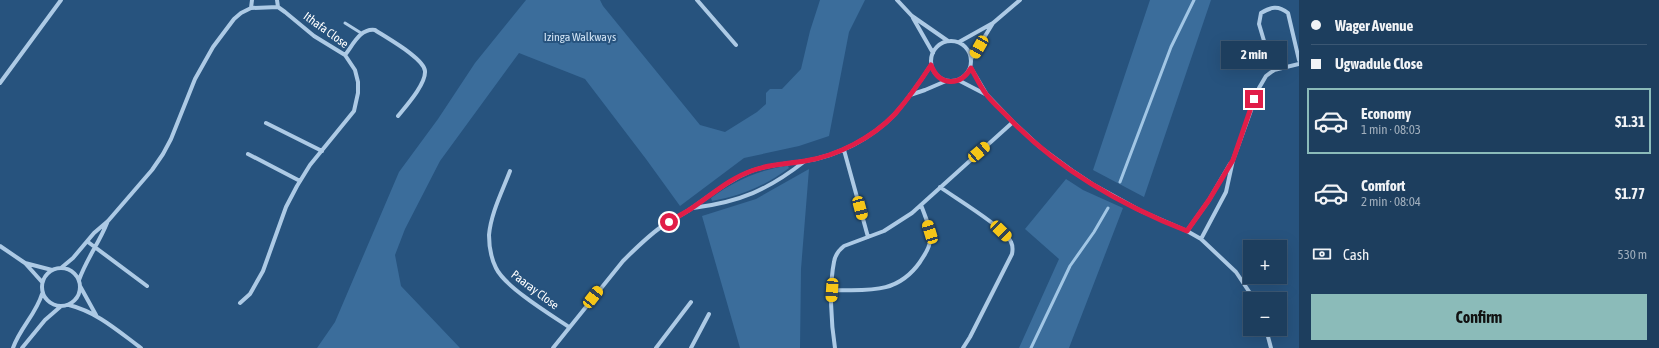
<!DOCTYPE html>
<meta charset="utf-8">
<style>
:root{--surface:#1d3e5e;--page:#2a4967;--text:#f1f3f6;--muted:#a0aebc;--line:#3b5773;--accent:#8bbbb9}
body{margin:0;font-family:"Asap Condensed",sans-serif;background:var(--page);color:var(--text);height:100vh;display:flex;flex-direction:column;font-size:15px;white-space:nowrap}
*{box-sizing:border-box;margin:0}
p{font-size:13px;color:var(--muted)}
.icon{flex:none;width:22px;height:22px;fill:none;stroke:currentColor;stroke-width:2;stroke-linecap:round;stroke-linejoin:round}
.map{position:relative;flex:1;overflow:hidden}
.panel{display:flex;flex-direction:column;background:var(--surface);width:360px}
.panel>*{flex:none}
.guide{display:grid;align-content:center;height:88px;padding:0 12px;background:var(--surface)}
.fabs{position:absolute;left:1243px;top:240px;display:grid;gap:8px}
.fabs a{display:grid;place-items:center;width:44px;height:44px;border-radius:0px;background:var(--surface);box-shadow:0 4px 16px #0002,0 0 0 1px var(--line);font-size:20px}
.end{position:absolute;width:18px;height:18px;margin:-9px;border:5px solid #e11d48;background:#fff;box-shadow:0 0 0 2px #fff}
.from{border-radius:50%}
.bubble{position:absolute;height:28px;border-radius:0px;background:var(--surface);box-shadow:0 4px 16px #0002,0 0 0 1px var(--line);font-size:13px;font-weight:700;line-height:28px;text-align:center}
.car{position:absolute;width:12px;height:24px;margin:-12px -6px;border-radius:5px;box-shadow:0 0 3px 1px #0007;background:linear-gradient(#f5c518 24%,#345 0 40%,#f5c518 0 76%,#345 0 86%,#f5c518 0)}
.guide b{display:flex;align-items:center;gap:14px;height:38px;font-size:15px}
.guide b+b{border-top:1px solid var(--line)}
.guide i{width:10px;height:10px;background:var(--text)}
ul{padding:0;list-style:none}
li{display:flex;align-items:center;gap:12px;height:66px;margin:0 8px 6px;padding:0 4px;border:2px solid transparent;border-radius:0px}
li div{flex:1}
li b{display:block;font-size:15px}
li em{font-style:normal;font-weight:700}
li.active{border-color:var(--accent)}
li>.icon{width:36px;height:36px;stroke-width:1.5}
.pay{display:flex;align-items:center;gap:10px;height:44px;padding:0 12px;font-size:15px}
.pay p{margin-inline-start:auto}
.button{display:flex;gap:8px;margin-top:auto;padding:8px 12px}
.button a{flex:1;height:46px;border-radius:0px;background:var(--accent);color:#111;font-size:16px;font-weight:700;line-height:46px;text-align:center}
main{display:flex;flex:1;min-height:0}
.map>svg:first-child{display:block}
.green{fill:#3b6d9b}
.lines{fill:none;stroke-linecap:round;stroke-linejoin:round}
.stream{stroke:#a1c6e5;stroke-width:3}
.service{stroke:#adcae5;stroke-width:3}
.minor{stroke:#adcae5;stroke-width:4}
.route{stroke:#e11d48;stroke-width:5}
.labels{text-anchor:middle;stroke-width:4;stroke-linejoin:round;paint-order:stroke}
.street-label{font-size:12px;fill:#fff;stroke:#27537e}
.park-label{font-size:12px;fill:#d0e3f4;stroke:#27537e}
</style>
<main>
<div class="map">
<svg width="1299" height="348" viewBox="0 0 1299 348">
<rect width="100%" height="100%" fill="#27537e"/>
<path class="green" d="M526,0h74l3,6 97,119 25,7 32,-20 9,-8v-11l4,-4h12l19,-20 9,-38 10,-31h45l-16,32 -20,104 -30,10 -55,12 -64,48 -34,-47 -61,-80 -66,-26 -79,108 -35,68 -10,26 6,31 59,62h-143l18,-26 64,-150 39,-53 37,-56z
M1150,0h61l-67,197 -51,-27z
M785,166h3l1,2c-24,18 -48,28 -77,33l-1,-3c23,-17 46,-27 74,-32z
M809,169l-8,100 -1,79h-60l-38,-132 54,-17z
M1066,179l17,11 40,18 -54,140h-50l40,-89 -34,-30z"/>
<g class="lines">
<path class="stream" d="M1120,182l51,-135 23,-47
M1031,348l39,-82 24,-34 14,-24"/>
<path class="service" d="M345,23l16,10"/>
<path class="minor" d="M277,0l1,7
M697,0l39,45
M897,0l15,16 36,25
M251,8l1,-8
M913,18l20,35
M931 61a20 20 0 1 1 40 0a20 20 0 1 1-40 0Z
M959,42l34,-19 27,-23
M345,55c8,-10 15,-27 30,-25 10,7 49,28 50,41 1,13 -19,35 -27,45
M971,59l22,-36
M971,68l16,27 26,27 27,25 34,25 18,12 49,27 46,20 14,8 35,33 18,27
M1273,71l-14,-47 2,-11c10,-6 17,-8 27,0l11,47
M958,80l29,15
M0,83l61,-83
M910,95l15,-5 21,-9
M266,123l56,28
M844,150l24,87
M248,154l52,27
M510,171c-8,21 -19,42 -21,64 0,11 2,23 7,33 9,19 55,47 73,59
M940,187c15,11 64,40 71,55 2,4 2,7 1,12l-42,83 -7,11
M693,208c47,-6 75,-18 112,-47
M1187,231l22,-31 21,-36
M1201,239l25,-47 7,-32 26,-72 7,-12 8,-6 25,-6
M88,242l59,44
M0,246l25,17 17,19
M25,263l27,7
M42 287a19 19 0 1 1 38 0a19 19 0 1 1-38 0Z
M61,268l12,-10 21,-25 14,-12 44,-51 11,-16 8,-15 24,-60 18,-32 21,-28 7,-6 10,-5 27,-1 7,5 29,24 31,19 10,15 3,12v11l-4,18 -44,54 -13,21 -11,21 -23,64 -13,23 -10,9
M79,280c7,-20 20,-37 28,-57
M80,286l16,29
M832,290c35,0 65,5 88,-28 4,-7 10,-13 10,-22 1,-12 -5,-24 -9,-35
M69,305c28,7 49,26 72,43
M1266,329l5,19
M13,348c7,-20 23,-34 29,-54
M22,348l23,-28 15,-13
M553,348l70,-87c12,-12 24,-24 38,-34 10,-7 21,-12 31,-19 20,-14 37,-28 59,-37 18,-7 36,-7 54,-10 33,-5 67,-23 90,-47 13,-15 25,-32 36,-49
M656,348l35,-46
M691,348l18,-34
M835,348c-4,-25 -6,-61 -1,-86 1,-7 5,-12 10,-16l40,-15 28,-18 101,-91"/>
</g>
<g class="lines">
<path class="route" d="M669,222c7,-5 16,-9 23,-14 21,-14 38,-30 62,-38 17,-6 33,-6 51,-9 32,-5 67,-23 90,-47 13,-15 25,-32 36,-49 8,21 29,22 40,3 5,9 9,18 15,26 6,8 14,15 21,22 49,52 114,89 180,115l22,-31 24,-40 21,-61"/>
</g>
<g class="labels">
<g class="street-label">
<text transform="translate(326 30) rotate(36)" y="4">Ithafa Close</text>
<text transform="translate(535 290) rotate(37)" y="4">Paaray Close</text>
</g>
<g class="park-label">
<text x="580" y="41">Izinga Walkways</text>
</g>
</g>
</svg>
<div class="fabs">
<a>+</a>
<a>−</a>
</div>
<i class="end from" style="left:669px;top:222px"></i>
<i class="end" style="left:1254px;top:99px"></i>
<div class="bubble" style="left:1221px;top:41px;width:66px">2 min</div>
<i class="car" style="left:979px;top:47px;rotate:210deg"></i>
<i class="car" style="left:979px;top:152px;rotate:49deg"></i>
<i class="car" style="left:860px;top:208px;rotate:165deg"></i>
<i class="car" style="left:1001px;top:231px;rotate:134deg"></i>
<i class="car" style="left:930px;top:232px;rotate:343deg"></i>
<i class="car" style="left:832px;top:290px;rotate:184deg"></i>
<i class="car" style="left:593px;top:297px;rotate:38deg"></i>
</div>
<section class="panel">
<div class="guide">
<b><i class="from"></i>Wager Avenue</b>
<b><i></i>Ugwadule Close</b>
</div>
<ul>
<li class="active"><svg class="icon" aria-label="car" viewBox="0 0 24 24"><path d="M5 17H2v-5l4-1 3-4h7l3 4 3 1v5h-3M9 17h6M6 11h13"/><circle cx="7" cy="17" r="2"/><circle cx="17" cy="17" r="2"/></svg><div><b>Economy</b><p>1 min · 08:03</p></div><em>$1.31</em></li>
<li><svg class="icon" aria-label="car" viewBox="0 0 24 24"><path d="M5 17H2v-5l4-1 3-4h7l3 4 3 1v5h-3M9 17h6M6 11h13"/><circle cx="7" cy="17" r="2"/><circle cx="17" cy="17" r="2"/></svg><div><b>Comfort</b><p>2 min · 08:04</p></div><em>$1.77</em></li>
</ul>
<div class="pay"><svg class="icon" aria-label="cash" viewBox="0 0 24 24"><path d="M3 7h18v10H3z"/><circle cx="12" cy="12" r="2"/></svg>Cash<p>530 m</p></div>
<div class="button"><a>Confirm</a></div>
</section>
</main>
